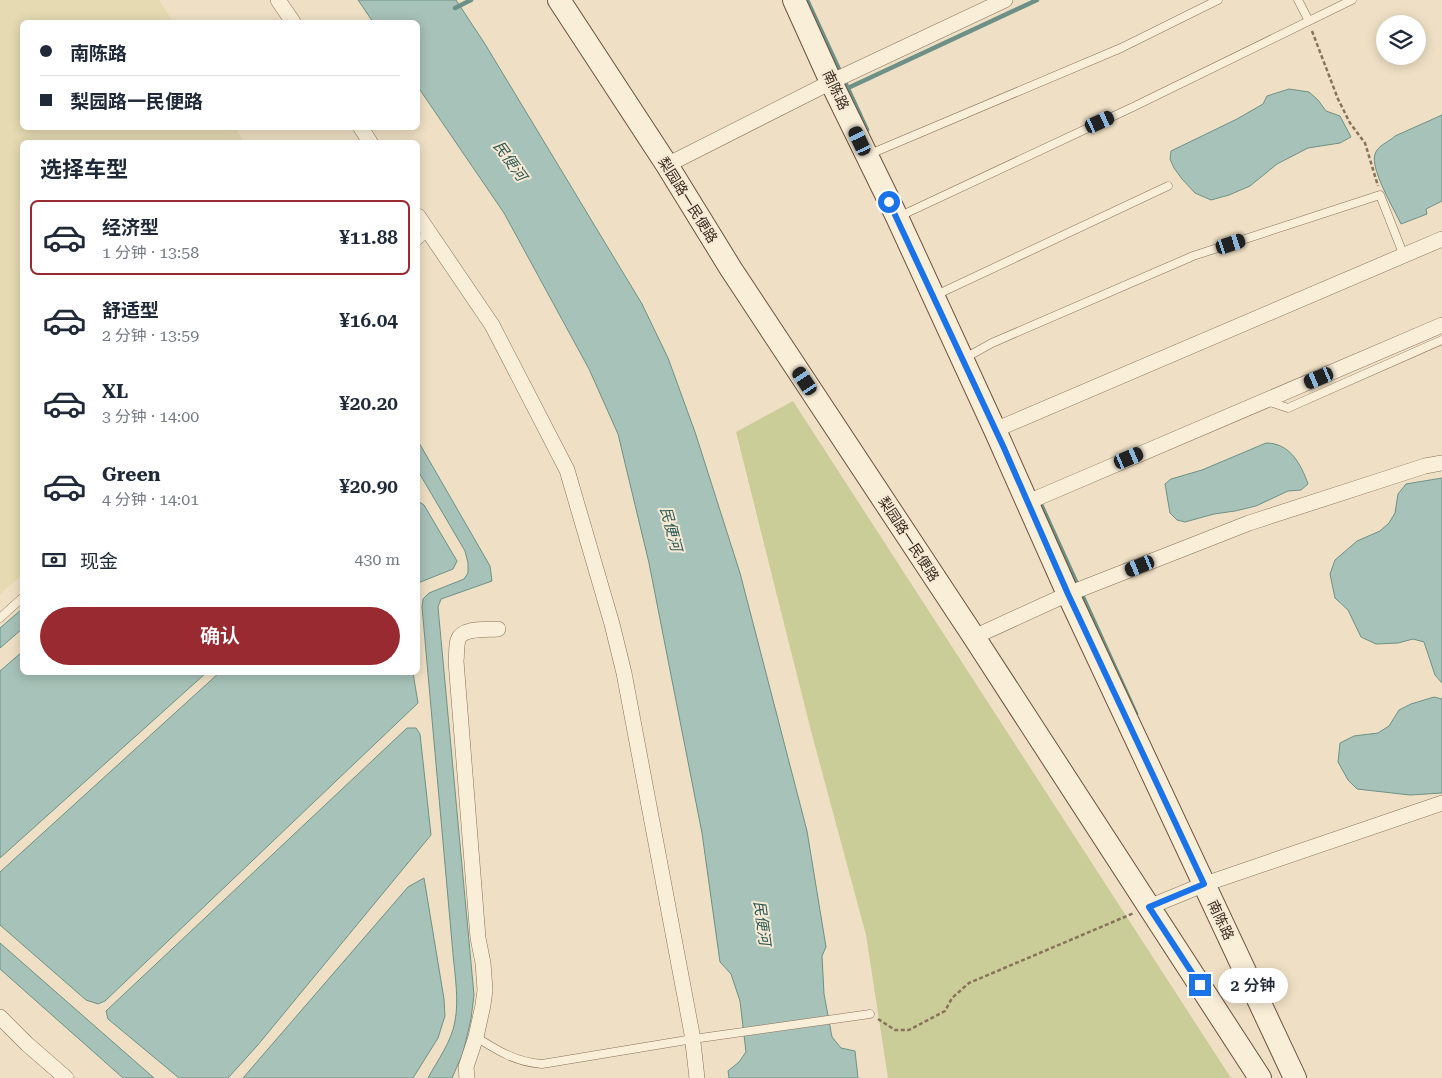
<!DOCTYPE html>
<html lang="zh">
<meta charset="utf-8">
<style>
:root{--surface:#fff;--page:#f6f6f7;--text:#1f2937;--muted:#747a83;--line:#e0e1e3;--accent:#9a2a31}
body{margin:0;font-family:"Roboto Serif","Noto Sans SC",serif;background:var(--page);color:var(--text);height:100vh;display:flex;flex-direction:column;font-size:19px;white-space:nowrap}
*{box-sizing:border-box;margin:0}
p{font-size:16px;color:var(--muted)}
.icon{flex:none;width:28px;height:28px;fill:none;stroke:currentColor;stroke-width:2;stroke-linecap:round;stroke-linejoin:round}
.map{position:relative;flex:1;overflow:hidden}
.details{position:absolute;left:20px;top:140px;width:400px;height:535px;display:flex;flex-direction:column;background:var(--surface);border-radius:8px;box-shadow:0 2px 12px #0003}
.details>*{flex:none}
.top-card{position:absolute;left:20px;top:20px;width:400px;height:110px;border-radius:8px;box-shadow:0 2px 12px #0003;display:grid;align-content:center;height:110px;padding:0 20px;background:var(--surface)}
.controls{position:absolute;left:1376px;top:15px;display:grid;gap:10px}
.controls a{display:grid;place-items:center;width:50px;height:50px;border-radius:50%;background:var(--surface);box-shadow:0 2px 12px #0003;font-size:25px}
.end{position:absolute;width:22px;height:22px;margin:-11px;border:6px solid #1a73e8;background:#fff;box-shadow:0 0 0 2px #fff}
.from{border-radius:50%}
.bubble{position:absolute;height:35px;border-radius:18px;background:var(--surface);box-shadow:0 2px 12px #0003;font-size:16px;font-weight:600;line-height:35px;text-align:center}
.car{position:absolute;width:15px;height:30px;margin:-15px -8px;border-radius:6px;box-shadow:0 0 4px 1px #0007;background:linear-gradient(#222 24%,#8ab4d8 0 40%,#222 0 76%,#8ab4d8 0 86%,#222 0)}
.top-card b{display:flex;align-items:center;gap:18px;height:48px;font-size:19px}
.top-card b+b{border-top:1px solid var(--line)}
.top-card i{width:12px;height:12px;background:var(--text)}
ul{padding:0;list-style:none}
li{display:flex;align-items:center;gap:15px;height:75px;margin:0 10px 8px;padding:0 10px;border:2px solid transparent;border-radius:8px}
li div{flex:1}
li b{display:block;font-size:19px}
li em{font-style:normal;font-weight:600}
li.active{border-color:var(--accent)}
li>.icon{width:45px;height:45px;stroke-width:1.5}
h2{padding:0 20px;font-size:22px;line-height:60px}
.pay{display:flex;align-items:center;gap:12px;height:55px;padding:0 20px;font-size:19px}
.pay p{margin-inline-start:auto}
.primary-button{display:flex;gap:10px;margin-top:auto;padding:10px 20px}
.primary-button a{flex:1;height:58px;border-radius:30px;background:var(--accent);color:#fff;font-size:20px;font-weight:600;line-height:58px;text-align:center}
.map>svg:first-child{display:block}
.farmland{fill:#e5dab2}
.green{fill:#cacd98}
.water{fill:#a7c2b8;stroke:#6d9186}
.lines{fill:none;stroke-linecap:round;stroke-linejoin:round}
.stream{stroke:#6d9186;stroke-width:4.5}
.lane-casing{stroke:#8a715b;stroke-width:9}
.street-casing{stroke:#8a715b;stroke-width:16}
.secondary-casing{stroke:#6c523e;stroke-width:24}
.path{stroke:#8a715b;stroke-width:2.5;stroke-dasharray:4 2.5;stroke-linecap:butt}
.lane{stroke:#f9eed8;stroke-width:8}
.street{stroke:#f9eed8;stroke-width:15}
.secondary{stroke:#f9eed8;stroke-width:22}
.route{stroke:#1a73e8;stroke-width:6}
.labels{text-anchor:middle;stroke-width:4;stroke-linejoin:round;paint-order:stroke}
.street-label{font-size:14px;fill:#3a2a1f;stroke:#f6ead5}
.water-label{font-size:15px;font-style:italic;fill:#2e5a55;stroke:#f6ead5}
</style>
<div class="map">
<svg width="1442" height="1078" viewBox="0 0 1442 1078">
<rect width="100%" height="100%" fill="#efe0c5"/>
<path class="farmland" d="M0,0h159l14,22h-151v106h213l9,14h-222v433l-22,19z"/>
<path class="green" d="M793,401l438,677h-343l-22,-143 -55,-204 -75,-299z"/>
<path class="water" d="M358,0h98l29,44 157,260 26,54 27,74 45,141 67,258 19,116 -4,9 2,38 8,43 9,11 14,3 3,27h-129l-1,-7 11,-9 7,-10 -6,-51 -9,-27 -11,-12 -18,-129 -53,-270 -31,-129 -29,-65 -85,-156 -86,-126v-65h-45z
M1289,89l20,3 9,8 8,11 14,5 11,21 -11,6 -32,5 -31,16 -27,22 -21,9 -18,5 -16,-7 -13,-14 -8,-11 -4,-9 1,-8 66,-32 26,-15 4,-8z
M1442,115v86l-16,8 1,5 -26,10c-7,-15 -31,-55 -26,-70 3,-9 14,-12 20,-18z
M418,441l72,125 2,15 -51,18 -3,8 36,388 -3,24 -8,34 -11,25h-24c9,-17 24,-37 27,-57 4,-21 0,-45 -2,-67l-31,-347 1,-8 6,-6 35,-14 4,-6v-10l-3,-12 -47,-80z
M1266,443c24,0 35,21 42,41l-7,6 -13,1 -32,15 -21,5 -21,3 -29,8 -8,-2 -7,-7 -5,-29 6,-5 31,-9z
M1442,478v205l-7,-8 -11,-33 -11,-3 -15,4 -22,1 -15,-7 -13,-27 -13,-12 -5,-24 5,-14 22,-19 23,-10 9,-8 6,-10 3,-19 8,-10z
M418,501l6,4 33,56 -4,8 -35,14z
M22,609v20l-22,19v-20z
M22,652v20l184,1 -206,185v-187z
M220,672l193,1 5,30 -313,298 -7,3 -12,-4 -86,-75v-53z
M1434,697l8,2v94l-32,2 -53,-6 -9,-9 -10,-18 2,-19 14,-7 24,-3 11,-7 10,-16 12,-6z
M407,728h9l4,6 11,101 -174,211 -29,32h-49l-71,-59 -2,-8z
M424,878l20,121 1,17 -7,22 -25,40h-170l165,-191z
M0,943l154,135h-31l-123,-109z"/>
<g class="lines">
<path class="stream" d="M807,0l60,130
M455,8l16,-8
M848,88l189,-88
M1039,500l97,214"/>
<g class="lane-casing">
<path id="lane" d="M1298,0l11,21
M870,154l251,-106 97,-48
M898,217l235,-110 219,-107
M418,241l10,-9
M934,296l234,-110
M965,358l27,-15 201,-87 187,-61 24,61
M1267,401l21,7 154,-68
M0,618l22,-20
M476,1037c22,14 40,25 66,27l151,-25 177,-25"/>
</g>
<g class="street-casing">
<path id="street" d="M278,0l15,22
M361,128l9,14
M667,165l170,-86 168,-79
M418,216l74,109 75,145 45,154 12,49 68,361 5,44
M995,430l447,-191
M1028,502l414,-177
M974,637l94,-43 181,-71 176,-57 17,-3
M1149,907l56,-23 237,-81
M0,1017l27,27 39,34
M467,1078l-1,-11 10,-30 7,-32 2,-15 -2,-27 -5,-25 -22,-277c1,-7 0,-14 2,-21 4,-13 29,-10 40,-11"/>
</g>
<g class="secondary-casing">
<path id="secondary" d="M559,0l108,165 64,104 243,368 286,441
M794,0l37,82 66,135 98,213 73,164 227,484"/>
</g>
<path class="path" d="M1312,31l26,68 12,24 15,20 13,43
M878,1019l17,11h14l36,-19 7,-13 17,-15 165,-70"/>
<use href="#lane" class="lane"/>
<use href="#street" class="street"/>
<use href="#secondary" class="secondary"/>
</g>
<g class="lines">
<path class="route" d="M889,202l115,246 64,146 136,290 -55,23 51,78"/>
</g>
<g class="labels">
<g class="street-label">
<text transform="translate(836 90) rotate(65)" y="5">南陈路</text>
<text transform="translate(688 200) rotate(58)" y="5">梨园路一民便路</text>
<text transform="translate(909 539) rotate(57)" y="5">梨园路一民便路</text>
<text transform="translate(1221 920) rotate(65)" y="5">南陈路</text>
</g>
<g class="water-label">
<text transform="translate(510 161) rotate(54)" y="5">民便河</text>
<text transform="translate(671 529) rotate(75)" y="5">民便河</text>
<text transform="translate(762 923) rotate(82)" y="5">民便河</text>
</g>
</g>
</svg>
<div class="controls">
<a><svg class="icon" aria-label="layers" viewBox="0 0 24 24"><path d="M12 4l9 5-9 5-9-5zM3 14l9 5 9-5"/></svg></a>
</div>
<i class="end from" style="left:889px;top:202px"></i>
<i class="end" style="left:1200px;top:985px"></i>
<div class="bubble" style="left:1218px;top:968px;width:70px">2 分钟</div>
<i class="car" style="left:1100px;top:122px;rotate:65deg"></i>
<i class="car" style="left:860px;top:141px;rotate:335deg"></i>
<i class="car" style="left:1231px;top:244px;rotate:72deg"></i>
<i class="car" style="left:1319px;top:378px;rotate:247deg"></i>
<i class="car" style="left:805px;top:381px;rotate:326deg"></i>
<i class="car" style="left:1129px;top:458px;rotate:67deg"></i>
<i class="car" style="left:1140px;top:566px;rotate:248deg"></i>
<div class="top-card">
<b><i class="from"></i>南陈路</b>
<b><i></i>梨园路一民便路</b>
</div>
<section class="details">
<h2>选择车型</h2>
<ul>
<li class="active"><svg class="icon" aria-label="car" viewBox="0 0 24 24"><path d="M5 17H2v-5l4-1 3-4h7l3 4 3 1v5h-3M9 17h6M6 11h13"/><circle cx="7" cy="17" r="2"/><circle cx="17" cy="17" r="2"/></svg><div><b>经济型</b><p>1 分钟 · 13:58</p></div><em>¥11.88</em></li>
<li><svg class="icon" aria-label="car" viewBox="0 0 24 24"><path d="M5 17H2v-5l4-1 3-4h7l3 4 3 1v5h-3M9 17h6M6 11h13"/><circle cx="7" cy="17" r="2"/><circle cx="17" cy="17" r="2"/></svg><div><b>舒适型</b><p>2 分钟 · 13:59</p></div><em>¥16.04</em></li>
<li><svg class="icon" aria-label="car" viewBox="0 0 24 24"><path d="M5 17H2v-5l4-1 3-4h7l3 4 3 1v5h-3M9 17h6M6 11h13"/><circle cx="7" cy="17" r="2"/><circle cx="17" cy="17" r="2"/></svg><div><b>XL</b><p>3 分钟 · 14:00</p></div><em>¥20.20</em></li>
<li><svg class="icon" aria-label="car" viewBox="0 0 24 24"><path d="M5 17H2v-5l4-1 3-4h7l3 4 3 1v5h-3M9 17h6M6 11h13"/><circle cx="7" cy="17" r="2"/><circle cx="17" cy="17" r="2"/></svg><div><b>Green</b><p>4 分钟 · 14:01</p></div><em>¥20.90</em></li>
</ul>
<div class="pay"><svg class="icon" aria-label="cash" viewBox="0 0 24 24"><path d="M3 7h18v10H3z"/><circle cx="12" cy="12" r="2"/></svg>现金<p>430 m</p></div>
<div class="primary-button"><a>确认</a></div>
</section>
</div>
